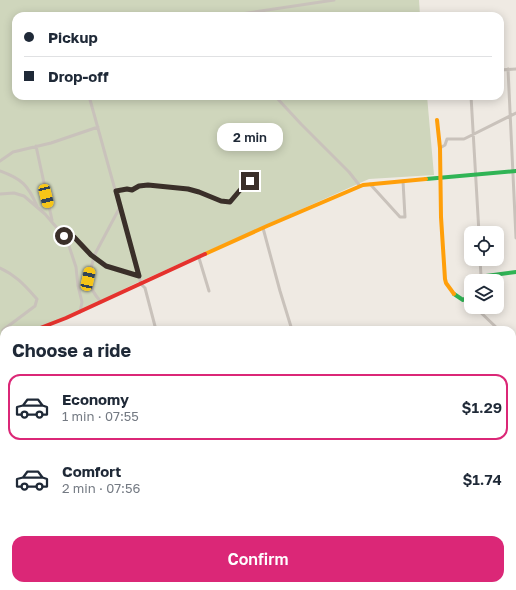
<!DOCTYPE html>
<meta charset="utf-8">
<style>
:root{--surface:#fff;--page:#f2f2f3;--text:#1f2937;--muted:#747a83;--line:#e0e1e3;--accent:#db2777}
body{margin:0;font-family:"Golos Text",sans-serif;background:var(--page);color:var(--text);height:100vh;display:flex;flex-direction:column;font-size:15px;white-space:nowrap}
*{box-sizing:border-box;margin:0}
p{font-size:13px;color:var(--muted)}
.icon{flex:none;width:22px;height:22px;fill:none;stroke:currentColor;stroke-width:2;stroke-linecap:round;stroke-linejoin:round}
.map{position:relative;flex:1;overflow:hidden}
.side{position:absolute;left:0px;top:326px;width:516px;height:264px;display:flex;flex-direction:column;background:var(--surface);border-radius:12px 12px 0 0;box-shadow:0 2px 10px #0003}
.side>*{flex:none}
.banner{position:absolute;left:12px;top:12px;width:492px;height:88px;border-radius:12px;box-shadow:0 2px 10px #0003;display:grid;align-content:center;height:88px;padding:0 12px;background:var(--surface)}
.buttons{position:absolute;left:464px;top:226px;display:grid;gap:8px}
.buttons a{display:grid;place-items:center;width:40px;height:40px;border-radius:8px;background:var(--surface);box-shadow:0 2px 10px #0003;font-size:20px}
.end{position:absolute;width:18px;height:18px;margin:-9px;border:5px solid #3a2f29;background:#fff;box-shadow:0 0 0 2px #fff}
.from{border-radius:50%}
.bubble{position:absolute;height:28px;border-radius:12px;background:var(--surface);box-shadow:0 2px 10px #0003;font-size:13px;font-weight:600;line-height:28px;text-align:center}
.car{position:absolute;width:12px;height:24px;margin:-12px -6px;border-radius:5px;box-shadow:0 0 3px 1px #0007;background:linear-gradient(#f5c518 24%,#345 0 40%,#f5c518 0 76%,#345 0 86%,#f5c518 0)}
.banner b{display:flex;align-items:center;gap:14px;height:38px;font-size:15px}
.banner b+b{border-top:1px solid var(--line)}
.banner i{width:10px;height:10px;background:var(--text)}
ul{padding:0;list-style:none}
li{display:flex;align-items:center;gap:12px;height:66px;margin:0 8px 6px;padding:0 4px;border:2px solid transparent;border-radius:12px}
li div{flex:1}
li b{display:block;font-size:15px}
li em{font-style:normal;font-weight:600}
li.active{border-color:var(--accent)}
li>.icon{width:36px;height:36px;stroke-width:1.5}
h2{padding:0 12px;font-size:18px;line-height:48px}
.action{display:flex;gap:8px;margin-top:auto;padding:8px 12px}
.action a{flex:1;height:46px;border-radius:12px;background:var(--accent);color:#fff;font-size:16px;font-weight:600;line-height:46px;text-align:center}
.map>svg:first-child{display:block}
.green{fill:#cfd6bc}
.lines{fill:none;stroke-linecap:round;stroke-linejoin:round}
.street{stroke:#c9c2bb;stroke-width:3}
.fast{stroke:#30b455;stroke-width:4}
.slow{stroke:#ff9f0a;stroke-width:4}
.jam{stroke:#e5322d;stroke-width:4}
.rail{stroke:#b0aba6;stroke-width:1;stroke-dasharray:1 3;stroke-linecap:butt}
.street-bridge{stroke:#c9c2bb;stroke-width:3}
.route{stroke:#3a2f29;stroke-width:5}
</style>
<div class="map">
<svg width="516" height="590" viewBox="0 0 516 590">
<rect width="100%" height="100%" fill="#efeae3"/>
<path class="green" d="M0,0h419l1,16h-404v80h411l7,79 -65,4 -237,106 -52,27 -48,18h-28v10l-4,2z"/>
<g class="lines">
<path class="street" d="M228,16l106,-16
M508,69l8,169
M500,70l16,-1
M89,96l50,180 2,8 4,4 11,42
M275,96l26,28 48,48 11,14
M471,96l8,137
M36,146l16,74
M440,148l5,-3 2,-6h17l52,-26
M0,161l13,-9 38,-9 47,-16
M0,171c22,8 28,14 37,35
M370,184l30,33h5l-2,-36
M116,191l11,-2 5,1 7,-4 9,-1 40,4 11,3 22,9 9,2 11,-14 9,-8
M0,194l14,-1 10,3 21,18 18,21 11,2 17,18 15,11 33,10
M263,228l17,63 12,39
M63,235l5,8 8,24 2,19 4,16 -2,10
M95,254l25,-47
M94,257c-6,21 -8,28 7,45
M199,258l10,33
M480,259l1,17
M0,268c16,7 26,19 37,31l-2,7 -32,24 -2,12
M467,299l4,4
M475,307l24,23
M512,343l4,7
M0,345l4,1
M512,458l4,-1"/>
<path class="fast" d="M426,179l90,-8
M454,294l9,6c10,-4 4,-14 8,-22l45,-6"/>
<path class="slow" d="M437,120l3,28 1,69 4,62 1,4 8,11
M205,254l62,-28 96,-41 63,-6"/>
<path class="jam" d="M35,330l31,-12 139,-64"/>
<path class="rail" d="M512,487l4,-2
M211,590l12,-4"/>
<path class="street-bridge" d="M94,257l1,-3"/>
</g>
<g class="lines">
<path class="route" d="M64,236l10,1 17,18 15,11 33,10 -23,-85 11,-2 5,1 7,-4 9,-1 40,4 11,3 22,9 9,1 11,-13 9,-8"/>
</g>
</svg>
<div class="buttons">
<a><svg class="icon" aria-label="locate" viewBox="0 0 24 24"><circle cx="12" cy="12" r="6"/><path d="M12 2v4M12 18v4M2 12h4M18 12h4"/></svg></a>
<a><svg class="icon" aria-label="layers" viewBox="0 0 24 24"><path d="M12 4l9 5-9 5-9-5zM3 14l9 5 9-5"/></svg></a>
</div>
<i class="end from" style="left:64px;top:236px"></i>
<i class="end" style="left:250px;top:181px"></i>
<div class="bubble" style="left:217px;top:123px;width:66px">2 min</div>
<i class="car" style="left:46px;top:196px;rotate:166deg"></i>
<i class="car" style="left:88px;top:279px;rotate:12deg"></i>
<div class="banner">
<b><i class="from"></i>Pickup</b>
<b><i></i>Drop-off</b>
</div>
<section class="side">
<h2>Choose a ride</h2>
<ul>
<li class="active"><svg class="icon" aria-label="car" viewBox="0 0 24 24"><path d="M5 17H2v-5l4-1 3-4h7l3 4 3 1v5h-3M9 17h6M6 11h13"/><circle cx="7" cy="17" r="2"/><circle cx="17" cy="17" r="2"/></svg><div><b>Economy</b><p>1 min · 07:55</p></div><em>$1.29</em></li>
<li><svg class="icon" aria-label="car" viewBox="0 0 24 24"><path d="M5 17H2v-5l4-1 3-4h7l3 4 3 1v5h-3M9 17h6M6 11h13"/><circle cx="7" cy="17" r="2"/><circle cx="17" cy="17" r="2"/></svg><div><b>Comfort</b><p>2 min · 07:56</p></div><em>$1.74</em></li>
</ul>
<div class="action"><a>Confirm</a></div>
</section>
</div>
